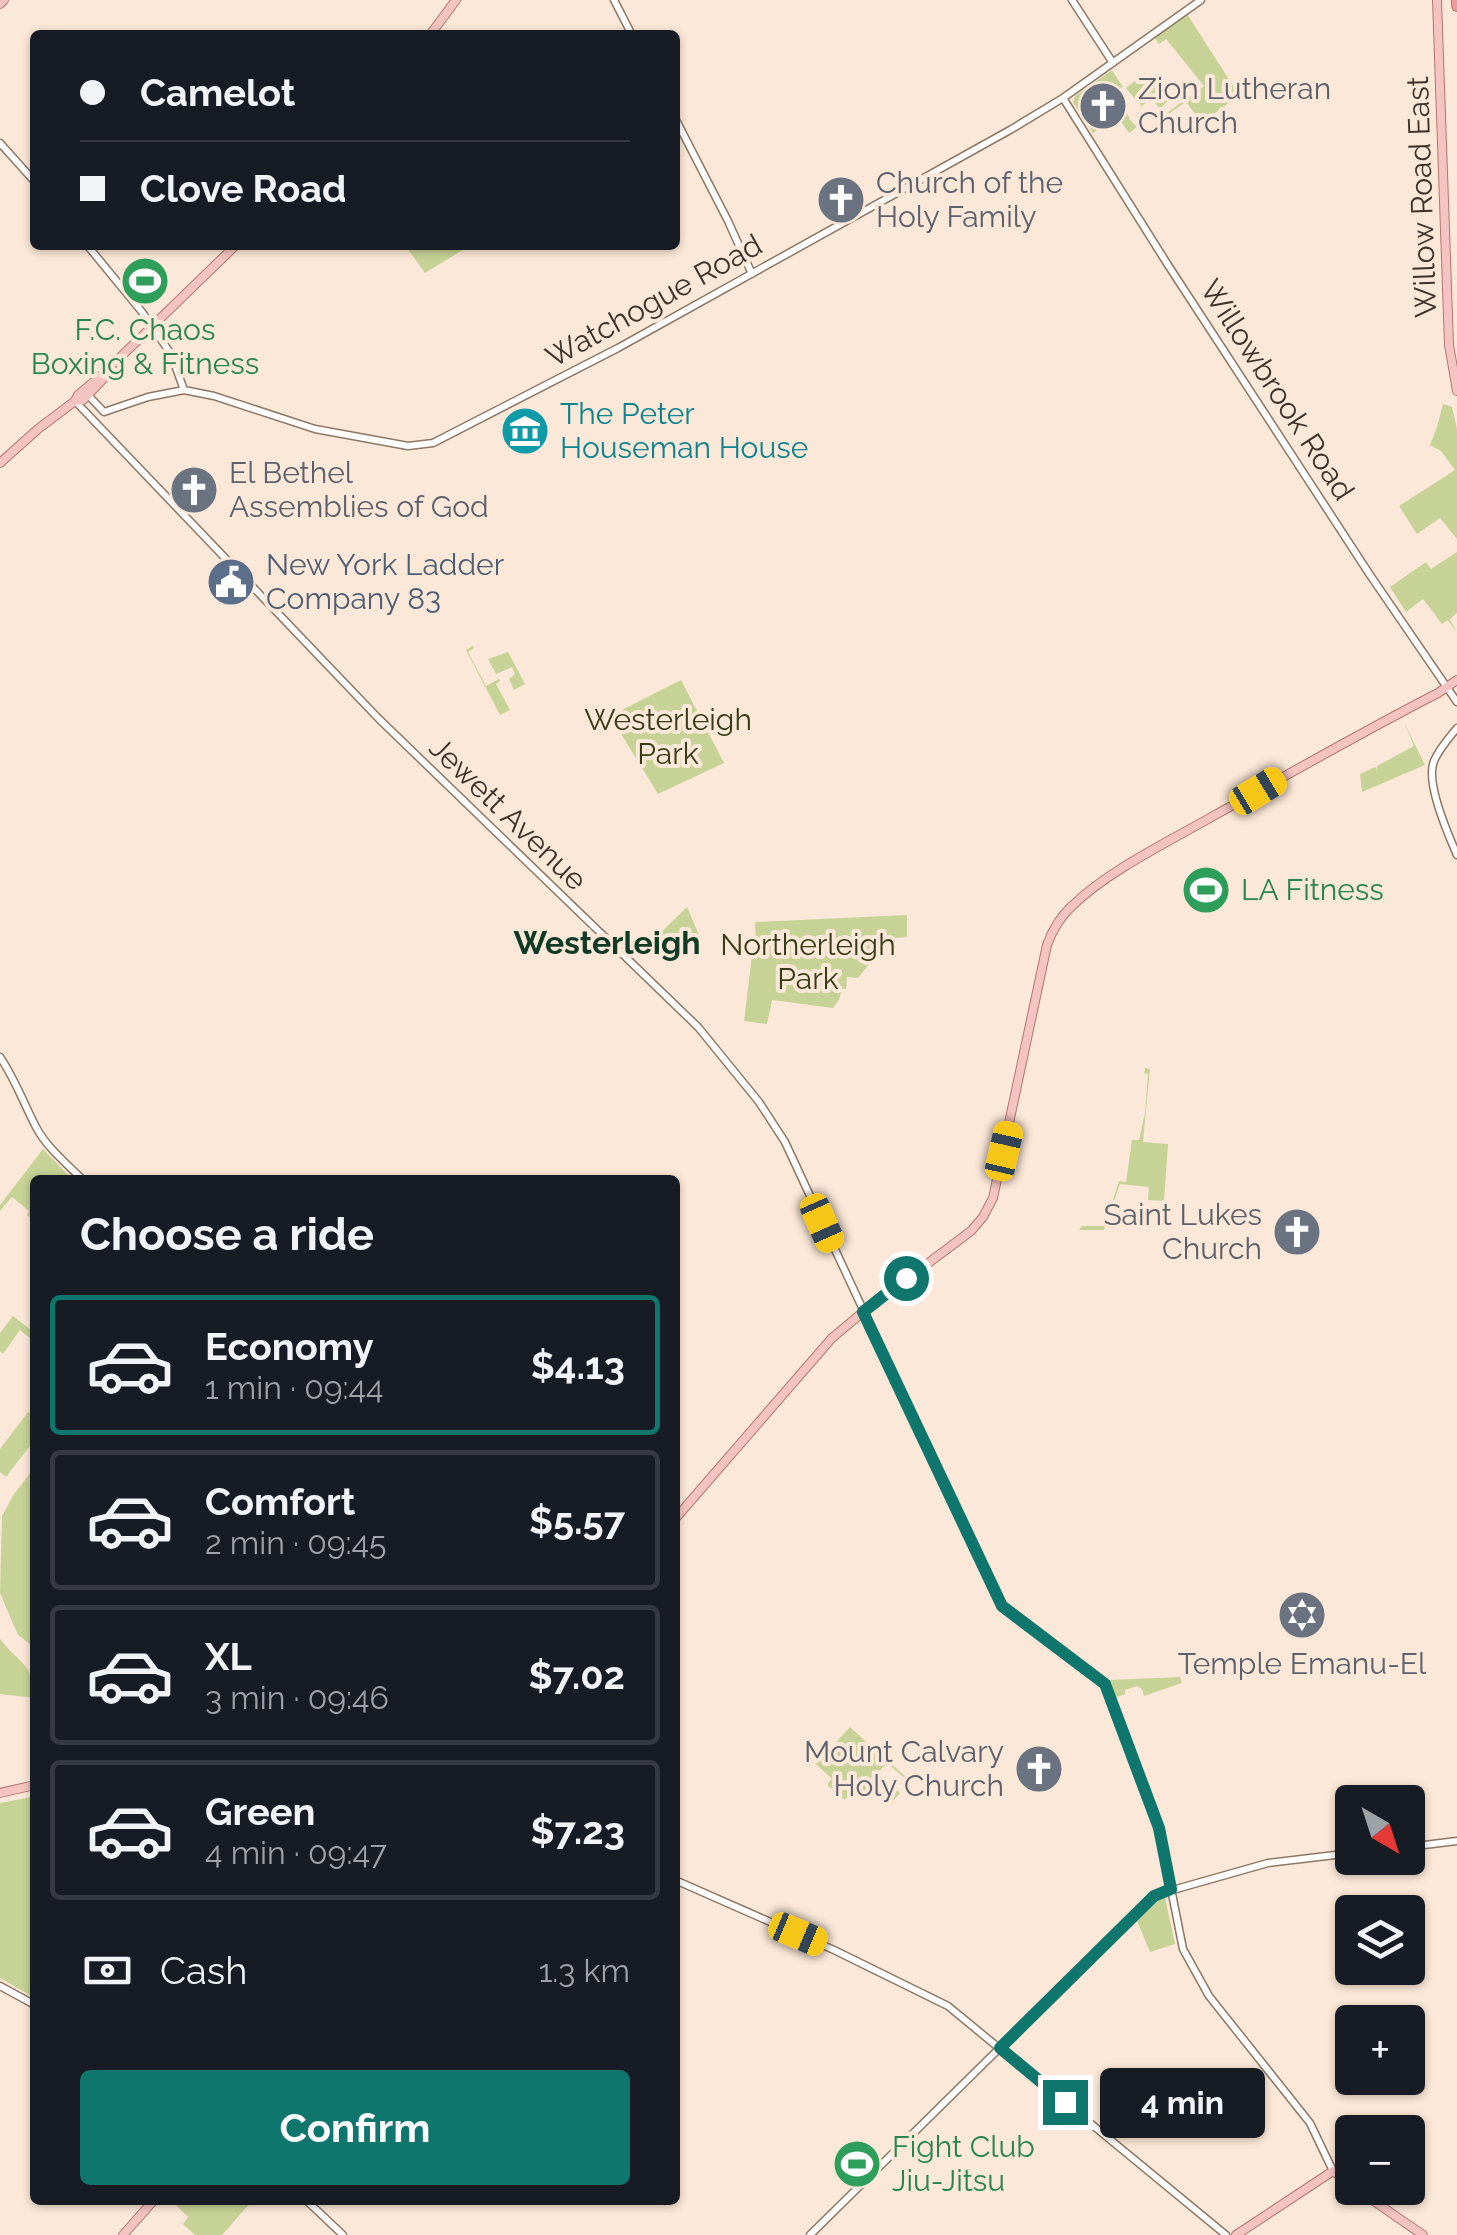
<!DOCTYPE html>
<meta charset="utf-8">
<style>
:root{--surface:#171b24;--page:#20242c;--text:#f1f3f6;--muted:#9ea1a6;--line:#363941;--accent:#0f766e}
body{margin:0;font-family:Raleway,sans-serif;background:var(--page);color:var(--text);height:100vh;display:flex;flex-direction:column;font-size:38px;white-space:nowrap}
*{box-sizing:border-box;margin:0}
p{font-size:32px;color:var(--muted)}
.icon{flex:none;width:55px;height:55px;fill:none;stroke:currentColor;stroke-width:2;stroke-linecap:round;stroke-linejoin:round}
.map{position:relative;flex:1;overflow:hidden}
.panel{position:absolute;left:30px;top:1175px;width:650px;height:1030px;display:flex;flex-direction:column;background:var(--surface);border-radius:10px;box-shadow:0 2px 8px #0004}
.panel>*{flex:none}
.top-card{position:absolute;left:30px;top:30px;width:650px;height:220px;border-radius:10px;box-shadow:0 2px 8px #0004;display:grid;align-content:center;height:220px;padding:0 50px;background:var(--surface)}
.needle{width:65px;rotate:141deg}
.fabs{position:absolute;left:1335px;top:1785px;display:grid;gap:20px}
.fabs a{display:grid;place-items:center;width:90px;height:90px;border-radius:10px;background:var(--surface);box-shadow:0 2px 8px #0004;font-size:50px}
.end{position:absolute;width:45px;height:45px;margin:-22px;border:12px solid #0f766e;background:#fff;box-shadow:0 0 0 5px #fff}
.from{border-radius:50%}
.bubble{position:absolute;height:70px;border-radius:10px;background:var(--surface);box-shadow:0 2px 8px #0004;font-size:32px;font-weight:700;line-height:70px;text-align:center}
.car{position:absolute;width:30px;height:60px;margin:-30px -15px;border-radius:12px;box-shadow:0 0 8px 2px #0007;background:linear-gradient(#f5c518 24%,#345 0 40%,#f5c518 0 76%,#345 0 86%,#f5c518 0)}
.top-card b{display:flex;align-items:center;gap:35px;height:95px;font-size:38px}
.top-card b+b{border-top:2px solid var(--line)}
.top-card i{width:25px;height:25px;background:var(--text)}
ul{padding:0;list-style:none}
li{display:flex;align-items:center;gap:30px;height:140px;margin:0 20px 15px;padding:0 30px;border:5px solid var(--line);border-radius:10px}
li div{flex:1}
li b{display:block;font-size:38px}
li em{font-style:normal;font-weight:700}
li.selected{border-color:var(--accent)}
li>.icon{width:90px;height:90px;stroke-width:1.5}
h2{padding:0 50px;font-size:45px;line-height:120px}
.pay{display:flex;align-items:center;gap:25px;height:110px;padding:0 50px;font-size:38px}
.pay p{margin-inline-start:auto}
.button{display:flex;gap:20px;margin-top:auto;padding:20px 50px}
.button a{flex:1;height:115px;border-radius:10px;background:var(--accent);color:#fff;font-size:40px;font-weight:700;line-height:115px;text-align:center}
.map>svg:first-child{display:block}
.green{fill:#c7d296}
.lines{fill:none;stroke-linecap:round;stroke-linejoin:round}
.minor-casing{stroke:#8d7765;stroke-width:9}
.major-casing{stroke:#b17771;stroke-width:10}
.highway-casing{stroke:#b17771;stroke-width:12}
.minor{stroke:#fff;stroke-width:6}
.major{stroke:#f5c4c1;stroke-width:8}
.highway{stroke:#ef9c97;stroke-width:10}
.route{stroke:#0f766e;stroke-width:12}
.labels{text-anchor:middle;stroke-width:8;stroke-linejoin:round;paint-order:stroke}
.worship-label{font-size:30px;fill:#5b616d;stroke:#fce8d8;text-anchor:start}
.street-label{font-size:30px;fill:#3d332b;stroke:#fce8d8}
.leisure-label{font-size:30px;fill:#27864d;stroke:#fce8d8;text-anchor:start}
.culture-label{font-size:30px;fill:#0d838f;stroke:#fce8d8;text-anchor:start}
.service-label{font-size:30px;fill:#4e5e75;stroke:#fce8d8;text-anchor:start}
.park-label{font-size:30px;fill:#373d16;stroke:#fce8d8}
.neighbourhood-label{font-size:32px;font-weight:bold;fill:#0e3a26;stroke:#fce8d8}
</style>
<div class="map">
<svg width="1457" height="2235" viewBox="0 0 1457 2235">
<rect width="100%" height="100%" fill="#fce8d8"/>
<path class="green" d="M1187,14l52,81 -37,28 -16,-21 -21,14 -1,-1 40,-29 -38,-47 -7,5 -5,-7z
M1112,70l11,17 -8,2 -2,-2 -2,2 1,3 -13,6 1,3 -7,5 8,8 5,-4 2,2 10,-10 12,16 -1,1 8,8 -8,6 -12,-17 -24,17 -20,-31 2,-6z
M1145,73l22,29 -7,7 -8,-10 -12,8 1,-5h-4l-11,-14z
M405,245h66l-46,28z
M1443,404l9,3 5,22v110l-17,-21 -23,16 -18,-28 56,-36 -14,-19 -11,-6 7,-18z
M1457,552v61l-7,6 7,14 -9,-13 -6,4 -19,-25 -17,13 -16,-25 36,-25 5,7z
M473,646l1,2 -6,4 18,34 13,-7 1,2 -4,3 14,26 -10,5 -34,-65z
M508,652l17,32 -11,6 -5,-11 6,-5 -3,-7 -16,7 -8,-15z
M681,680l43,83 -66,31 -48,-78z
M1404,722l21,43 -63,27 -2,-18 15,-7 2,2v-3l37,-20z
M687,907l12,28 -27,26 -20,-20z
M907,915v22l-24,2 -5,8 -3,15 -5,1 -12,15 -11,-1 -1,12h-4l-3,11 -6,8 -61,-8 -5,24 -23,-3 9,-74 3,-1 -1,-24z
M1145,1068l5,1 -7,73 25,2 -4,57 -16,-1 1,-13 -29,-3 -16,46h-25l3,-4h20l3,-9 3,-2 11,-34 7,1 6,-42h7l6,-27 3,-39 -4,-1z
M43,1149l30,31h-38v41l-8,-6 2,-4 -17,-14 -12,14v-6z
M13,1316l22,17v9l-15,-12 -17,24 -3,-3v-18z
M28,1412l7,5v22l-29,38 -6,-5v-23z
M31,1472l4,1v175l-17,-13 -18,-42 2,-77 12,-22z
M0,1639c17,23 35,25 35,59l-35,-4z
M1180,1677l2,6 -38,13 -2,-7 -5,-3 -12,4v4l-11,4 -6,-18z
M850,1727l36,33v2l2,-1 17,15 -2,1 -16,-14 -9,10 22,20 -10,11 -19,-17 -10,10 -5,-4 -4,5 -3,-3 -3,4h-3l-5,-5 5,-5 -5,-4 -4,5 -6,-4v-3l4,-4 -16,-15z
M32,1797l3,12v189l-35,-20v-175z
M1165,1898l10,46 -25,8 -13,-31 22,-21z
M171,2200h82l-31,35h-27l-12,-11 5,-7z"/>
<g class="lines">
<g class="minor-casing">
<path id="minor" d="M614,0l18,35
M1072,0l41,63
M1063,98l105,167 202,310 87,127
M675,118l53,103 24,53
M0,143l35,39
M87,245l55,67 29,42 13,36
M88,395l16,17 44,-15 36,-7 30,6 101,33 93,17 25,-3 185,-95 392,-218 53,-32 138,-98
M75,401l304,318 319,308 61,75 26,40 216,464 104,78 54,144 24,121 26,47 101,127 23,48
M1457,728c-8,10 -18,21 -23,33 -9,21 14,73 23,94
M0,1057c15,22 24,47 36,70 11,21 31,37 47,53
M1408,1847l49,-6
M675,1880l159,70 114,56 278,229
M0,1986l35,19
M306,2200l37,35
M810,2235l345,-340 113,-32 84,-10"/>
</g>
<g class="major-casing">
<path id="major" d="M1437,0l12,345 8,46
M0,4l4,-4
M430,35l26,-35
M75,401l3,-6 25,-21 133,-129
M0,463l38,-34 37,-28 8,-1 20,-21v-5
M675,1519l157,-181 31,-26 108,-81 12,-14 10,-19 54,-253c5,-14 14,-29 25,-39 37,-36 98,-65 143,-91 74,-41 147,-83 223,-122l19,-13
M0,1793l35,-8
M1355,2188l68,47
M123,2235l31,-35
M1236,2235l97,-64 19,14"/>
</g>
<g class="highway-casing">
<path id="highway" d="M1457,0v6"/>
</g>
<use href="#minor" class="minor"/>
<use href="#major" class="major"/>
<use href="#highway" class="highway"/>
</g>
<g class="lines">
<path class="route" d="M906,1278l-43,34 139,294 103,78 54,144 12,61 -17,7 -154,152 65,54"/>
</g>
<defs>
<g id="church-disc" transform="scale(2.5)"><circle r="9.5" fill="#6b7280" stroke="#fce8d8"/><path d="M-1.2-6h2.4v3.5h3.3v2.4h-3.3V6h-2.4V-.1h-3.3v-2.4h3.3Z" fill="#fff"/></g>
<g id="stadium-disc" transform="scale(2.5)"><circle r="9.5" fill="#2e9e5b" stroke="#fce8d8"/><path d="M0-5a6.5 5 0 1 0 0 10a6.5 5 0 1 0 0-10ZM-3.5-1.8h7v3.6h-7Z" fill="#fff"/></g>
<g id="museum-disc" transform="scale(2.5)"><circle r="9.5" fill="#0f9aa8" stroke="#fce8d8"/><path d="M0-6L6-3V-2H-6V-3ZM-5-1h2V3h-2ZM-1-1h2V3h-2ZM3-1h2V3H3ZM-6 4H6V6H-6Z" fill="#fff"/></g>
<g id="civic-disc" transform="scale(2.5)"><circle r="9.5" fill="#5c6f8a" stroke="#fce8d8"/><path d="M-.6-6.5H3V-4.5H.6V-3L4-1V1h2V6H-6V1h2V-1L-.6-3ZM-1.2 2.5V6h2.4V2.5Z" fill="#fff"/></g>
<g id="synagogue-disc" transform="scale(2.5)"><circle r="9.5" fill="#6b7280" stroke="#fce8d8"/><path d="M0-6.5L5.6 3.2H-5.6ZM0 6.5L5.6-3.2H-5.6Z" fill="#fff"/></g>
</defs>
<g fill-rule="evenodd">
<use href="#church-disc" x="1103" y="106"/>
<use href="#church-disc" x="841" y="200"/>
<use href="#stadium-disc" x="145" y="281"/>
<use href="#museum-disc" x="525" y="431"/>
<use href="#church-disc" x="194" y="490"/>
<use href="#civic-disc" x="231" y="582"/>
<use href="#stadium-disc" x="1206" y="890"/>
<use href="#church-disc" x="1297" y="1232"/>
<use href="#synagogue-disc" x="1302" y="1615"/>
<use href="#church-disc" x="1039" y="1769"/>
<use href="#stadium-disc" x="857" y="2164"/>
</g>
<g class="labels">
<g class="worship-label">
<text x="1138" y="99">Zion Lutheran<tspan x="1138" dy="34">Church</tspan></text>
<text x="876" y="193">Church of the<tspan x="876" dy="34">Holy Family</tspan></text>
<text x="229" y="483">El Bethel<tspan x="229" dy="34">Assemblies of God</tspan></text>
<text x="1262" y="1225" text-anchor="end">Saint Lukes<tspan x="1262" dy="34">Church</tspan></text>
<text x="1302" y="1674" text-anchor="middle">Temple Emanu-El</text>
<text x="1004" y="1762" text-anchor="end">Mount Calvary<tspan x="1004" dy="34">Holy Church</tspan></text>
</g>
<g class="street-label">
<text transform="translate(1422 197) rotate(-92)" y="10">Willow Road East</text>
<text transform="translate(654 301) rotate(-29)" y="10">Watchogue Road</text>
<text transform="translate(1277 390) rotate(57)" y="10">Willowbrook Road</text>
<text transform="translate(508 814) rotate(44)" y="10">Jewett Avenue</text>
</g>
<g class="leisure-label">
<text x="145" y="340" text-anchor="middle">F.C. Chaos<tspan x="145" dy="34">Boxing &amp; Fitness</tspan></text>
<text x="1241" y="900">LA Fitness</text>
<text x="892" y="2157">Fight Club<tspan x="892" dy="34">Jiu-Jitsu</tspan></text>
</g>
<g class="culture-label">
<text x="560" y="424">The Peter<tspan x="560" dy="34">Houseman House</tspan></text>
</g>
<g class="service-label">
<text x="266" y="575">New York Ladder<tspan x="266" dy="34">Company 83</tspan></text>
</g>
<g class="park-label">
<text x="668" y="730">Westerleigh<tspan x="668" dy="34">Park</tspan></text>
<text x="808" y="955">Northerleigh<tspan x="808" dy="34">Park</tspan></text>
</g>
<g class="neighbourhood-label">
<text x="607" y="954">Westerleigh</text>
</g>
</g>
</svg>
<div class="fabs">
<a><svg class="needle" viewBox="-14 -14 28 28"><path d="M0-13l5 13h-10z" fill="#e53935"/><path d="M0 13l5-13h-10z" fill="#9ea1a6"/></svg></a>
<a><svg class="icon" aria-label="layers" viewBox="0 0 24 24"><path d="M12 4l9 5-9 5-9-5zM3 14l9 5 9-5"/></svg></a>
<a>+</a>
<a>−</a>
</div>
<i class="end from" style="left:906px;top:1278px"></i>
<i class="end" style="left:1065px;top:2102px"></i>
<div class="bubble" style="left:1100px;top:2068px;width:165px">4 min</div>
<i class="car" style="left:1258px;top:791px;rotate:59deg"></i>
<i class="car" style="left:1004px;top:1151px;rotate:13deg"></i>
<i class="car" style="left:822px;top:1223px;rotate:156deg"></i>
<i class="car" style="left:798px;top:1934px;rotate:113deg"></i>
<div class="top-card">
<b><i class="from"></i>Camelot</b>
<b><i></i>Clove Road</b>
</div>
<section class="panel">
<h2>Choose a ride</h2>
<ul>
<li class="selected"><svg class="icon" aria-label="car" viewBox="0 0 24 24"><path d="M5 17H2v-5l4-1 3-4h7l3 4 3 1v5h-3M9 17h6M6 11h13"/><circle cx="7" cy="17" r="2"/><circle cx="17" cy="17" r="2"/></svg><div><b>Economy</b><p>1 min · 09:44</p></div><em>$4.13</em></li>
<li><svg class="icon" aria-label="car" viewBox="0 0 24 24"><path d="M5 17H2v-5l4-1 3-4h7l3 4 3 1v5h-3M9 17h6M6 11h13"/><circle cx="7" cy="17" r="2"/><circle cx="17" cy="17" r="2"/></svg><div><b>Comfort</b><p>2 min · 09:45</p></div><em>$5.57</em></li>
<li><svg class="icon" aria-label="car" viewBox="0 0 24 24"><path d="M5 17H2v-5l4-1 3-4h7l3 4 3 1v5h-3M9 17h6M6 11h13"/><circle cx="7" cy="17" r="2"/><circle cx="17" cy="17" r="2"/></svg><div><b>XL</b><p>3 min · 09:46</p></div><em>$7.02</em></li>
<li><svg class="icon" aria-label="car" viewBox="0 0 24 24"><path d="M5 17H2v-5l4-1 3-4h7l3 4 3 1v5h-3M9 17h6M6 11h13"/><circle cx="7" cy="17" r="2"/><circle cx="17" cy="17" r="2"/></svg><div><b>Green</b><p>4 min · 09:47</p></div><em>$7.23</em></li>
</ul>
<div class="pay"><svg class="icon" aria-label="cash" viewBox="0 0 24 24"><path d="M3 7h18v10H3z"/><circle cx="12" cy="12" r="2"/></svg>Cash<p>1.3 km</p></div>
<div class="button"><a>Confirm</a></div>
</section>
</div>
